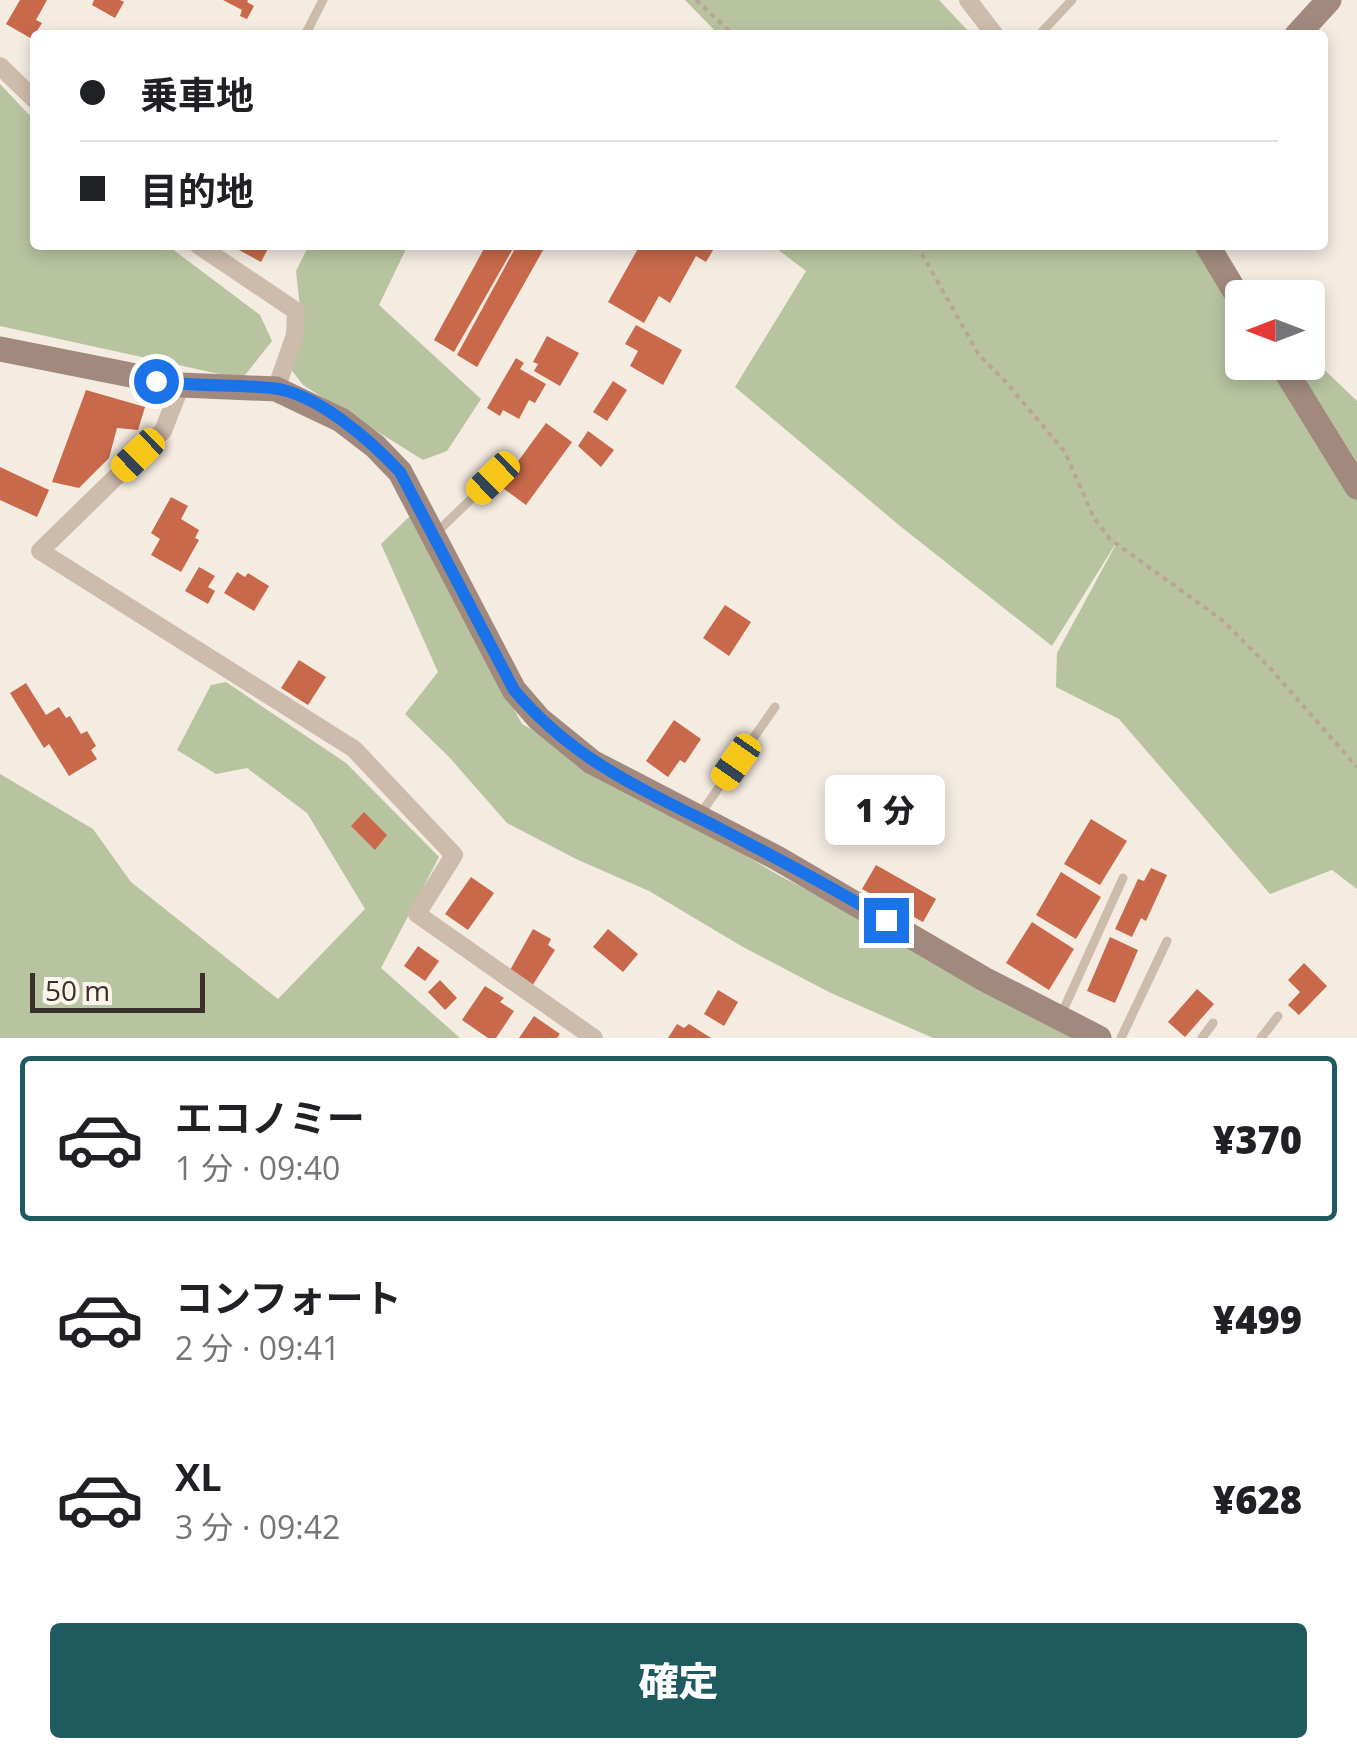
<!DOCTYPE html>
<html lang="ja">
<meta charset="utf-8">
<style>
:root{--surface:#fff;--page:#f2f2f2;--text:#202124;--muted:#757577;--line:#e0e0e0;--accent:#1f5a5e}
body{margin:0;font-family:"Open Sans","Noto Sans JP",sans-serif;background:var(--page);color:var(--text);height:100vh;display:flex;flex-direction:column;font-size:38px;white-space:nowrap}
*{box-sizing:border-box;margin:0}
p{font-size:32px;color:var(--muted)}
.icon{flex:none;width:55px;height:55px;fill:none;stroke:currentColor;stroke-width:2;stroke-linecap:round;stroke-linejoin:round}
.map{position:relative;height:1038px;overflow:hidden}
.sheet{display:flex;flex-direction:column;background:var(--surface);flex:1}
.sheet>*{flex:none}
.top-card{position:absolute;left:30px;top:30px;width:1298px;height:220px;border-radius:10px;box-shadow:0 5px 15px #0003;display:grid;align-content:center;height:220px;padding:0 50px;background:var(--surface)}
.needle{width:65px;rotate:270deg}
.buttons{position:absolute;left:1225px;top:280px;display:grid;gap:20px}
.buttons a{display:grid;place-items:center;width:100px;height:100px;border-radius:10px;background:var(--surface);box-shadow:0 5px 15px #0003;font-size:50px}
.scale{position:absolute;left:30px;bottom:25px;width:175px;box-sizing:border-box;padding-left:10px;border:5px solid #3b302b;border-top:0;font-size:28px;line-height:35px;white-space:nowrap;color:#3b302b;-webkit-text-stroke:8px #fbf5ee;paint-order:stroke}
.end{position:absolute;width:45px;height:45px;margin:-22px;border:12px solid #1a73e8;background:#fff;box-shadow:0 0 0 5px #fff}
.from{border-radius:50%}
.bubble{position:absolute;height:70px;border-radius:10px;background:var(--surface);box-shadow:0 5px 15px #0003;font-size:32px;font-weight:800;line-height:70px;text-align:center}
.car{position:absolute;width:30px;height:60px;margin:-30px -15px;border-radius:12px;box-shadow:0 0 8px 2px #0007;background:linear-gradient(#f5c518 24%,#345 0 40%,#f5c518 0 76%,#345 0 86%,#f5c518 0)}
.top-card b{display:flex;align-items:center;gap:35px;height:95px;font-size:38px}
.top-card b+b{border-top:2px solid var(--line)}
.top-card i{width:25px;height:25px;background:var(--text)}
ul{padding:18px 0 0;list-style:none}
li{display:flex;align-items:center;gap:30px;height:165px;margin:0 20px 15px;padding:0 30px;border:5px solid transparent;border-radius:10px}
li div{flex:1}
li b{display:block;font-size:38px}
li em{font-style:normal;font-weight:800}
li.on{border-color:var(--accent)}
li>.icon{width:90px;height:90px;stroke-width:1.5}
.button{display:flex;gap:20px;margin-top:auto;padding:20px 50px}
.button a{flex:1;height:115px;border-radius:10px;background:var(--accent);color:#fff;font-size:40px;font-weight:800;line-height:115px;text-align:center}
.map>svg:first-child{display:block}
.green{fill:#b8c4a0}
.building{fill:#c8694b}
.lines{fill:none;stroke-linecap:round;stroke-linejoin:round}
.path{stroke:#b9a596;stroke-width:4;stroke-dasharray:5 5;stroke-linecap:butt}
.lane{stroke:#cdbbac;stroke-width:9}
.street{stroke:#cdbbac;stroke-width:18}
.secondary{stroke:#a18a7d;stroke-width:25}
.route{stroke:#1a73e8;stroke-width:12}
</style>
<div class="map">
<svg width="1357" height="1038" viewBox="0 0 1357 1038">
<rect width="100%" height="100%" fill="#f4ebe1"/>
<path class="green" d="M685,0h254l33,35h-253z
M0,84l35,37v124h132l93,70 12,26 -30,38 -242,-53z
M309,245h99l-29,60 102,94 -34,52 -24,9 -120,-75 -13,-17 13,-32 -7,-65z
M772,245h419l56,52 -5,1v64h66v-8l49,47v488l-25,-19 -62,24 -151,-175 -63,-32 1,-34 64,-118 -69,111 -152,-120 -165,-139 71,-116z
M410,516l112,208 258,152 234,118 77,44h-158l-102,-45 -88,-46 -94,-56 -73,-32 -69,-36 -58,-66 -44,-43 33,-42 -57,-128z
M226,682l120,81 93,94 -58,111 79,70h-460v-264l93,55 38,53 147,117 87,-90 -58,-96 -60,-45 -31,6 -39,-24 34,-65z"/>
<path class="building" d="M20,0h27l-11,20 6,3 -10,16 -26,-15z
M94,0h26l4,2 -9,16 -23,-13z
M223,0h25l-1,2 7,4 -7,13 -7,-3 2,-6z
M239,245h31l-9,17 -24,-13z
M486,245h29l-61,107 -20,-12z
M517,245h29l-69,122 -20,-12z
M640,245h76l-10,17 -10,-6 -26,47 -11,-7 -15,27 -36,-21z
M636,325l46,25 -19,35 -33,-19 8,-15 -13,-7z
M547,336l32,17 -19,33 -26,-15 4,-7 -5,-2z
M516,358l8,5 -4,6 26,15 -11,19 -6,-3 -10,19 -16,-9 -3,6 -13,-8z
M613,381l14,9 -20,31 -14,-9z
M86,390l59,17 -7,23 -21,-2 -8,30 -30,30 -27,-6z
M546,423l26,19 -46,63 -26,-19z
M588,431l26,19 -13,17 -23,-21z
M0,467l49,23 -12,27 -37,-17z
M171,497l17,9 -7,13 18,11 -4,8 4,2 -18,32 -30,-17 9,-16 -9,-6z
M199,567l16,9 -7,11 7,4 -7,13 -23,-13z
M237,572l8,5 3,-4 21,13 -15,25 -30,-18z
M725,605l26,17 -22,34 -26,-18z
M299,660l27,17 -18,28 -27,-17z
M26,683l20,32 13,-8 7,11 4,-2 11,18 6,-3 9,15 -5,4 6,9 -28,17 -20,-32 -5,4 -34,-55z
M674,720l27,19 -16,24 -5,-3 -12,17 -22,-16z
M364,812l23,23 -12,15 -24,-24z
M1091,819l36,22 -27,44 -36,-21z
M876,865l60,34 -13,23 -61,-33z
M1151,868l16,7 -21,46 -5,-3 -9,19 -17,-8 23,-50 6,2z
M1061,872l40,25 -25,42 -40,-24z
M471,877l23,16 -26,37 -23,-16z
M1032,922l42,27 -25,41 -43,-27z
M533,929l18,10 -3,6 7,5 -23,36 -23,-14z
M608,929l30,25 -15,18 -30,-25z
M1110,937l28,13 -23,53 -28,-12z
M418,946l21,15 -14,20 -21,-15z
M1304,963l23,23 -28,29 -11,-10 12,-13 -12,-12z
M440,980l17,18 -12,12 -17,-18z
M485,986l19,12 -4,4 14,9 -18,27h-8l-26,-18z
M1197,989l17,15 -29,33 -17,-15z
M718,990l20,12 -14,24 -20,-12z
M534,1016l26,18 -3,4h-38z
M677,1024l7,4 5,-4 22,14h-43z"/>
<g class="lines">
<path class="path" d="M696,0l38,35
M917,245l62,110 27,27 59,70 29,66 16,21 112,81 47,47 88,100"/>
<path class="lane" d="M305,35l18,-35
M1039,35l33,-35
M436,533l57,-55
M699,816l76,-109
M1061,1015l62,-137
M1121,1038l46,-97
M1202,1038l11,-15
M1261,1038l17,-22"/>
<path class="street" d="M968,0l27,35
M0,66l35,34
M198,245l98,66 -1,24 -19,54
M181,385l-18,46 -123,120 314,198 100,106 -37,59 177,124"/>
<path class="secondary" d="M1297,35l32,-35
M1207,245l35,58
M0,349l181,36 95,4 65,31 34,26 25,26 114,218 25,29 53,43 185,96 207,121 115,59
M1280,362l77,125"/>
</g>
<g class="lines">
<path class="route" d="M156,381c39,6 78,3 116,7 45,5 98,52 128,84l114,218c57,68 125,98 203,137 57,30 114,59 169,93"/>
</g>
</svg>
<div class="buttons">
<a><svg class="needle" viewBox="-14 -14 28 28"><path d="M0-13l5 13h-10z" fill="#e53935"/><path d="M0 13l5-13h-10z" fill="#757577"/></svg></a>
</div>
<div class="scale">50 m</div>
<i class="end from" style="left:156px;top:381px"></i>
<i class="end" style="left:886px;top:920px"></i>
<div class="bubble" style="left:825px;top:775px;width:120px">1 分</div>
<i class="car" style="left:138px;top:455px;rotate:226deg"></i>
<i class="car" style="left:493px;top:478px;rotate:226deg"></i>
<i class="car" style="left:736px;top:762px;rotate:215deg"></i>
<div class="top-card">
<b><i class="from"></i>乗車地</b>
<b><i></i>目的地</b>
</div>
</div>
<section class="sheet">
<ul>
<li class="on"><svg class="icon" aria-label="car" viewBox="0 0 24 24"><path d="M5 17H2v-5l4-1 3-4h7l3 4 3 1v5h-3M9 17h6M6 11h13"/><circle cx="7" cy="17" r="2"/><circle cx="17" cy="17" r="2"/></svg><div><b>エコノミー</b><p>1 分 · 09:40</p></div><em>¥370</em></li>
<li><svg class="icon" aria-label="car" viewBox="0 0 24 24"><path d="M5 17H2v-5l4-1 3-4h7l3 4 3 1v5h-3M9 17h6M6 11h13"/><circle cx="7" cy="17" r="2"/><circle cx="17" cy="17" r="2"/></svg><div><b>コンフォート</b><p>2 分 · 09:41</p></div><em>¥499</em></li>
<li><svg class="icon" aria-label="car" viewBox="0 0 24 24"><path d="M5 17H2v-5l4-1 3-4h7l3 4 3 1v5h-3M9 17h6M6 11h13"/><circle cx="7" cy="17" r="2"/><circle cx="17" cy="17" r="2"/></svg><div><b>XL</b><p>3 分 · 09:42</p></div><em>¥628</em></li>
</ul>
<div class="button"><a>確定</a></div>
</section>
